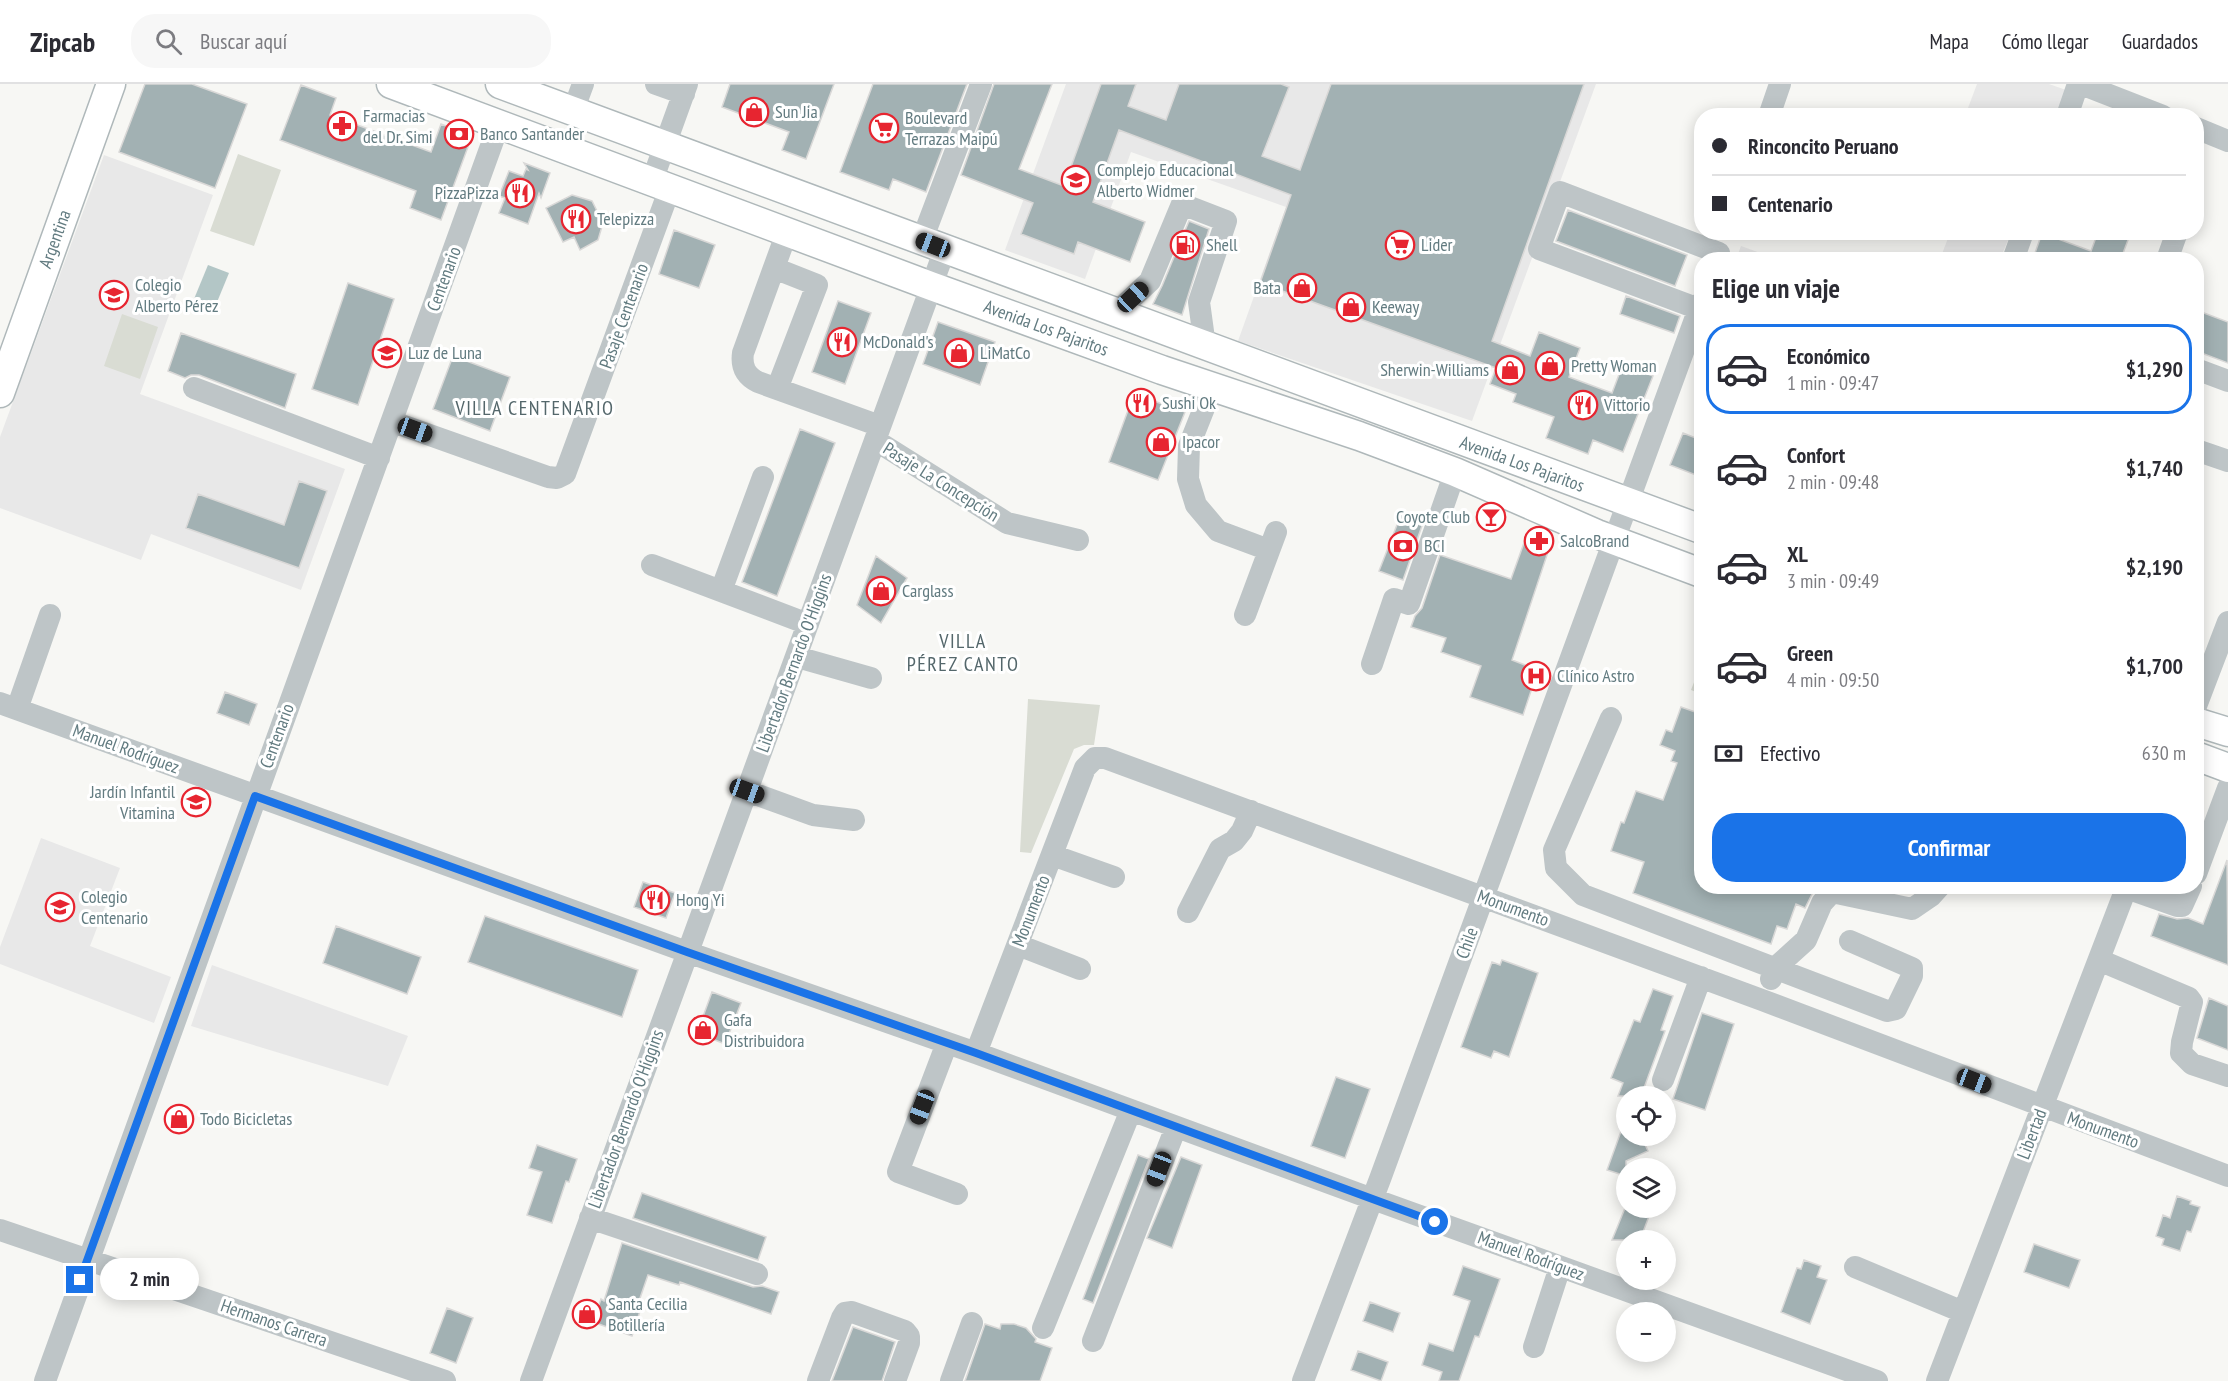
<!DOCTYPE html>
<html lang="es">
<meta charset="utf-8">
<style>
:root{--surface:#fff;--page:#f7f7f7;--text:#2b2b33;--muted:#7c7c81;--line:#e1e1e2;--accent:#1a73e8}
body{margin:0;font-family:"PT Sans Narrow",sans-serif;background:var(--page);color:var(--text);height:100vh;display:flex;flex-direction:column;font-size:22px;white-space:nowrap}
*{box-sizing:border-box;margin:0}
p{font-size:20px;color:var(--muted)}
.icon{flex:none;width:33px;height:33px;fill:none;stroke:currentColor;stroke-width:2;stroke-linecap:round;stroke-linejoin:round}
.map{position:relative;flex:1;overflow:hidden}
.drawer{position:absolute;left:1694px;top:168px;width:510px;height:642px;display:flex;flex-direction:column;background:var(--surface);border-radius:24px;box-shadow:0 3px 15px #0003}
.drawer>*{flex:none}
.hud{position:absolute;left:1694px;top:24px;width:510px;height:132px;border-radius:24px;box-shadow:0 3px 15px #0003;display:grid;align-content:center;height:132px;padding:0 18px;background:var(--surface)}
.controls{position:absolute;left:1616px;top:1002px;display:grid;gap:12px}
.controls a{display:grid;place-items:center;width:60px;height:60px;border-radius:50%;background:var(--surface);box-shadow:0 3px 15px #0003;font-size:30px}
.end{position:absolute;width:27px;height:27px;margin:-14px;border:8px solid #1a73e8;background:#fff;box-shadow:0 0 0 3px #fff}
.from{border-radius:50%}
.bubble{position:absolute;height:42px;border-radius:21px;background:var(--surface);box-shadow:0 3px 15px #0003;font-size:20px;font-weight:600;line-height:42px;text-align:center}
.car{position:absolute;width:18px;height:36px;margin:-18px -9px;border-radius:8px;box-shadow:0 0 4px 2px #0007;background:linear-gradient(#222 24%,#8ab4d8 0 40%,#222 0 76%,#8ab4d8 0 86%,#222 0)}
.hud b{display:flex;align-items:center;gap:21px;height:57px;font-size:22px}
.hud b+b{border-top:2px solid var(--line)}
.hud i{width:15px;height:15px;background:var(--text)}
ul{padding:0;list-style:none}
li{display:flex;align-items:center;gap:18px;height:90px;margin:0 12px 9px;padding:0 6px;border:3px solid transparent;border-radius:24px}
li div{flex:1}
li b{display:block;font-size:22px}
li em{font-style:normal;font-weight:600}
li.on{border-color:var(--accent)}
li>.icon{width:54px;height:54px;stroke-width:1.5}
h2{padding:0 18px;font-size:27px;line-height:72px}
.pay{display:flex;align-items:center;gap:15px;height:66px;padding:0 18px;font-size:22px}
.pay p{margin-inline-start:auto}
.cta{display:flex;gap:12px;margin-top:auto;padding:12px 18px}
.cta a{flex:1;height:69px;border-radius:24px;background:var(--accent);color:#fff;font-size:24px;font-weight:600;line-height:69px;text-align:center}
header{display:flex;align-items:center;gap:36px;box-sizing:border-box;height:84px;padding:0 30px;background:var(--surface);border-bottom:2px solid var(--line)}
header strong{font-size:28px}
nav{display:flex;gap:33px;margin-inline-start:auto;font-size:21px}
.search{width:420px;height:54px;background:var(--page);display:flex;align-items:center;gap:15px;box-sizing:border-box;padding:0 21px;border-radius:24px;color:var(--muted);font-size:22px}
.map>svg:first-child{display:block}
.built{fill:#e8e8e8}
.green{fill:#d9dcd3}
.water{fill:#b3c6c6}
.building{fill:#a2b1b3;stroke:#d9d8d7;stroke-width:1.5}
.lines{fill:none;stroke-linecap:round;stroke-linejoin:round}
.major-casing{stroke:#afb8ba;stroke-width:31}
.minor{stroke:#bec5c7;stroke-width:22}
.major{stroke:#fff;stroke-width:28}
.route{stroke:#1a73e8;stroke-width:8}
.labels{text-anchor:middle;stroke-width:6;stroke-linejoin:round;paint-order:stroke}
.poi-label{font-size:18px;fill:#627b80;stroke:#fff;text-anchor:start}
.street-label{font-size:18px;fill:#627b80;stroke:#fff}
.neighbourhood-label{font-size:20px;letter-spacing:1.5px;fill:#54676b;stroke:#fff}
</style>
<header>
<strong>Zipcab</strong>
<div class="search"><svg class="icon" aria-label="search" viewBox="0 0 24 24"><circle cx="10" cy="10" r="6"/><path d="M15 15l6 6"/></svg>Buscar aquí</div>
<nav><a>Mapa</a><a>Cómo llegar</a><a>Guardados</a></nav>
</header>
<div class="map">
<svg width="2228" height="1297" viewBox="0 0 2228 1297">
<rect width="100%" height="100%" fill="#f7f7f4"/>
<path class="built" d="M1066,0h530l-124,337 -234,-80 48,-134 -155,-55 -46,127 -80,-29z
M1977,0h72l17,6 -10,25 -91,1z
M104,71l109,40 -73,199 205,75 -44,121 -150,-56 -10,26 -141,-52v-71z
M1950,149v-1l61,1 -11,26h-60z
M1741,162l36,13h-41z
M41,754l79,30 -30,78 81,31 -17,46 -154,-59v-17z
M212,881l196,71 -20,50 -197,-60z"/>
<path class="green" d="M238,70l43,16 -27,76 -44,-15z
M122,230l36,13 -18,52 -36,-13z
M1701,580v30l-10,-4z
M1028,615l72,6 -6,40h-10l-10,4 -43,104 -11,-1z"/>
<path class="water" d="M208,181l21,8 -14,34 -21,-8z"/>
<path class="building" d="M145,0h47l55,20 -32,84 -96,-36z
M730,0h104l-28,75 -24,-9 7,-18 -67,-25z
M873,0h94l-41,108 -33,-13 -4,11 -49,-18z
M994,0h58l-33,85 45,17 37,-102h35l-8,22 38,14 13,-36h102l8,3 -27,69 38,14 31,-86h253l-92,257 38,15 9,-24 41,16 -11,29 43,16 11,-29 30,12 -30,76 -30,-12 -5,14 -42,-16 8,-21 -41,-15 3,-8 -26,-10 6,-16 -236,-85 31,-88 -172,-65 -26,72 52,20 -15,40 -52,-20 -4,12 -53,-20 12,-31 -72,-28z
M301,1l35,13 -6,17 101,37 10,-28 31,12 -31,84 -31,-12 6,-17 -136,-51z
M524,79l26,10 -9,25 -2,-5 -11,31 -29,-11 6,-15 -6,-2 10,-25 14,5 3,-7 2,1z
M572,111l20,6 11,22 -5,17 -18,10 -6,-13 -11,5 -17,-34z
M1568,126l119,45 -12,31 -119,-45z
M1189,137l20,8 -27,86 -29,-11 9,-18z
M674,146l41,15 -16,43 -40,-14z
M2098,148h33l-9,24 -5,-1 -2,5h-62l-18,-7 7,-20 49,18z
M348,199l46,16 -36,106 -46,-16z
M1626,212l54,20 -6,17 -54,-19z
M838,217l33,12 -26,71 -33,-12z
M2196,226l32,12v41l-32,-12z
M938,238l57,20 -15,43 -57,-21z
M181,249l115,41 -11,34 -86,-33h-8l-6,3 -17,-7z
M453,272l57,21 -20,54 -57,-22z
M1134,310l51,18 -27,68 -49,-18z
M800,345l35,14 -58,153 -35,-14z
M1683,349l18,7v37l-31,-12z
M299,397l28,10 -28,77 -113,-40 12,-34 86,31z
M1402,428l22,8 -21,60 -24,-9z
M1525,456l24,9 -37,111 26,10 -15,45 -53,-18 11,-31 -40,-14 5,-14 -35,-11 4,-11 7,-8 18,-53 71,24z
M876,472l31,22 -26,45 -24,-18z
M225,608l32,12 -8,21 -32,-12z
M1681,623l20,7v172h76l14,5 1,-5h24l-11,22 -9,-4 -9,25 -10,-3 -6,18 -138,-51 11,-31 -33,-11 10,-29 3,1 12,-32 27,9 14,-37 -6,-2 4,-10 -15,-6 6,-15 6,2z
M2227,776l1,105 -77,-29 8,-22 18,5 11,-1 15,6z
M643,798l32,11 -9,25 -32,-11z
M485,832l153,54 -16,47 -154,-55z
M336,842l85,31 -14,37 -84,-31z
M1502,876l36,13 -29,84 -15,-6 -3,7 -30,-11 31,-85 8,3z
M1653,905l20,7 -12,34 4,1 -24,65h-23l5,-13 -12,-5 23,-58 6,2z
M712,908l29,11 -16,41 -28,-11z
M2209,914l19,8v44l-31,-12z
M1702,929l32,11 -29,86 -32,-11z
M1336,993l34,12 -25,69 -34,-12z
M1624,1039l2,13h15l7,15 -22,10v15l-19,-6z
M537,1061l40,14 -8,23 -3,-1 -14,42 -25,-8 15,-43 -13,-4z
M1138,1071l11,4 -56,144 -10,-4z
M1181,1073l21,8 -30,83 -25,-10z
M642,1109l124,44 -8,23 -125,-42z
M2177,1112l14,5 -1,3 10,3 -9,25 -4,-1 -7,20 -18,-6 2,-6 -8,-3 7,-21 7,3z
M1625,1124h17l9,3 -11,29h-28z
M622,1159l131,44 9,-1 17,6 -8,22 -91,-32 -1,3 -31,-10 -10,29 4,1 -10,31 -39,-14 8,-23 3,2z
M2034,1160l46,16 -11,28 -45,-16z
M1804,1176l17,6 -4,11 10,3 -17,44 -29,-12 16,-44 4,1z
M1463,1182l37,13 -21,58 -4,-1 -16,45h-20l3,-9 -20,-7 7,-22 24,8 17,-50 -17,-6z
M1370,1218l30,11 -7,19 -30,-11z
M447,1224l26,10 -17,45 -26,-10z
M985,1240l15,5 1,-5h13l12,4 10,11 -1,3 17,6 -12,33h-75z
M853,1243l42,15 -13,39h-50z
M1358,1267l30,11 -7,19 -30,-11z"/>
<g class="lines">
<g class="major-casing">
<path id="major" d="M391,0l540,202 231,84 197,66 96,36 142,62 104,39
M500,0l1201,445
M0,309l111,-309
M2196,638l32,10
M2196,672l32,12"/>
</g>
<path class="minor" d="M656,0l28,10
M2081,0l82,32
M573,27l10,-27
M1769,32l11,-32
M2067,32l11,-32
M2196,44l32,13
M652,97l35,-97
M787,148l-44,121c-2,14 3,23 15,29l122,44
M922,156l59,-156
M2013,176l10,-28
M2167,176l10,-28
M774,184l43,17 -40,104
M1699,225l-160,-60 21,-57 159,61
M1116,229l34,-32 32,-77 44,17 -27,81 6,44
M2196,285l32,12
M194,304l185,70
M1212,304l-23,58 -1,33 8,26 22,26 51,19
M393,338l155,55 9,1 8,-4 105,-286
M875,356l132,83 71,17
M2196,366l32,11
M652,481l156,59
M721,507l42,-114
M1245,531l31,-83
M797,573l74,21
M1372,580l22,-65 15,5 46,-132
M0,619l687,249 289,101 383,141 518,187
M2196,622l32,-84
M17,625l33,-94
M1611,634l-57,132 2,18 27,27 304,116 9,-2 16,-33v-8l-62,-27
M747,707l66,24 41,5
M1052,771l62,22
M2196,790l32,-86
M2126,804l51,18h5l9,-20
M1188,828l32,-63 14,-8 8,-10 9,-20
M1018,861l62,24
M2099,876l90,38 3,4 -10,40 -1,11 11,11 36,12
M1771,895l4,-11 31,-28 16,-37 10,-11 80,17 19,-13 9,-10
M947,959l-49,129 59,22
M976,969l109,-285 10,-10h10l657,242 466,176
M1663,996l38,-103
M590,1134l167,56
M0,1146l445,151
M1855,1183l108,45
M1043,1244l88,-218
M1093,1257l83,-214
M1534,1263l26,-80
M45,1297l454,-1257
M531,1297l414,-1132
M818,1297l24,-63 3,-5 7,-1 53,19 4,5v7l-14,38
M951,1297l21,-58
M1303,1297l77,-202 321,-876
M1937,1297l190,-495"/>
<use href="#major" class="major"/>
</g>
<g class="lines">
<path class="route" d="M80,1196l175,-484 432,156 289,101 459,169"/>
</g>
<defs>
<g id="shop-ring" transform="scale(1.5)"><circle r="9.5" fill="#fff" stroke="#e72530" stroke-width="1.5"/><path d="M-5-2.5h2.3a2.7 3.5 0 0 1 5.4 0H5L5.5 6h-11ZM-1.5-2.5h3a1.5 2.3 0 0 0-3 0Z" fill="#e72530"/></g>
<g id="pharmacy-ring" transform="scale(1.5)"><circle r="9.5" fill="#fff" stroke="#e72530" stroke-width="1.5"/><path d="M-2-6h4v4h4v4h-4v4h-4v-4h-4v-4h4Z" fill="#e72530"/></g>
<g id="supermarket-ring" transform="scale(1.5)"><circle r="9.5" fill="#fff" stroke="#e72530" stroke-width="1.5"/><path d="M-6-5.5h2.5l.6 2H6L4.5 2H-2.5L-4.4-4H-6ZM-1.5 3.2a1.3 1.3 0 1 0 .1 0ZM3 3.2a1.3 1.3 0 1 0 .1 0Z" fill="#e72530"/></g>
<g id="bank-ring" transform="scale(1.5)"><circle r="9.5" fill="#fff" stroke="#e72530" stroke-width="1.5"/><path d="M-6-4H6V4H-6ZM0-2.3a2.3 2.3 0 1 0 0 4.6a2.3 2.3 0 1 0 0-4.6Z" fill="#e72530"/></g>
<g id="school-ring" transform="scale(1.5)"><circle r="9.5" fill="#fff" stroke="#e72530" stroke-width="1.5"/><path d="M0-5L7-2L0 1L-7-2ZM-4 1L0 2.5L4 1V4Q0 6-4 4Z" fill="#e72530"/></g>
<g id="restaurant-ring" transform="scale(1.5)"><circle r="9.5" fill="#fff" stroke="#e72530" stroke-width="1.5"/><path d="M-5-6h1v4h1v-4h1v4h1v-4h1v5L-1.5 .5V6h-2V.5L-5-1ZM5-6V6H3V1.5H1.5Q1.5-4 5-6Z" fill="#e72530"/></g>
<g id="fuel-ring" transform="scale(1.5)"><circle r="9.5" fill="#fff" stroke="#e72530" stroke-width="1.5"/><path d="M-5.5-6h7V0h2V4h1.3V-2.5L3-4.5l.8-.8L6-3V5H2.5V1h-1V6h-7ZM-4.2-4.7v3.2H.2V-4.7Z" fill="#e72530"/></g>
<g id="bar-ring" transform="scale(1.5)"><circle r="9.5" fill="#fff" stroke="#e72530" stroke-width="1.5"/><path d="M-6-5H6L.8 .8V4.5H3.5V6h-7V4.5H-.8V.8Z" fill="#e72530"/></g>
<g id="hospital-ring" transform="scale(1.5)"><circle r="9.5" fill="#fff" stroke="#e72530" stroke-width="1.5"/><path d="M-5-5h3v3.5h4V-5h3V5h-3V1.5h-4V5h-3Z" fill="#e72530"/></g>
</defs>
<g fill-rule="evenodd">
<use href="#shop-ring" x="754" y="28"/>
<use href="#pharmacy-ring" x="342" y="42"/>
<use href="#supermarket-ring" x="884" y="44"/>
<use href="#bank-ring" x="459" y="50"/>
<use href="#school-ring" x="1076" y="96"/>
<use href="#restaurant-ring" x="520" y="109"/>
<use href="#restaurant-ring" x="576" y="135"/>
<use href="#fuel-ring" x="1185" y="161"/>
<use href="#supermarket-ring" x="1400" y="161"/>
<use href="#shop-ring" x="1302" y="204"/>
<use href="#school-ring" x="114" y="211"/>
<use href="#shop-ring" x="1351" y="223"/>
<use href="#restaurant-ring" x="842" y="258"/>
<use href="#school-ring" x="387" y="269"/>
<use href="#shop-ring" x="959" y="269"/>
<use href="#shop-ring" x="1550" y="282"/>
<use href="#shop-ring" x="1510" y="286"/>
<use href="#restaurant-ring" x="1141" y="319"/>
<use href="#restaurant-ring" x="1583" y="321"/>
<use href="#shop-ring" x="1161" y="358"/>
<use href="#bar-ring" x="1491" y="433"/>
<use href="#pharmacy-ring" x="1539" y="457"/>
<use href="#bank-ring" x="1403" y="462"/>
<use href="#shop-ring" x="881" y="507"/>
<use href="#hospital-ring" x="1536" y="592"/>
<use href="#school-ring" x="196" y="718"/>
<use href="#restaurant-ring" x="655" y="816"/>
<use href="#school-ring" x="60" y="823"/>
<use href="#shop-ring" x="703" y="946"/>
<use href="#shop-ring" x="179" y="1035"/>
<use href="#shop-ring" x="587" y="1230"/>
</g>
<g class="labels">
<g class="poi-label">
<text x="775" y="34">Sun Jia</text>
<text x="363" y="38">Farmacias<tspan x="363" dy="21">del Dr. Simi</tspan></text>
<text x="905" y="40">Boulevard<tspan x="905" dy="21">Terrazas Maipú</tspan></text>
<text x="480" y="56">Banco Santander</text>
<text x="1097" y="92">Complejo Educacional<tspan x="1097" dy="21">Alberto Widmer</tspan></text>
<text x="499" y="115" text-anchor="end">PizzaPizza</text>
<text x="597" y="141">Telepizza</text>
<text x="1206" y="167">Shell</text>
<text x="1421" y="167">Lider</text>
<text x="135" y="207">Colegio<tspan x="135" dy="21">Alberto Pérez</tspan></text>
<text x="1281" y="210" text-anchor="end">Bata</text>
<text x="1372" y="229">Keeway</text>
<text x="863" y="264">McDonald's</text>
<text x="408" y="275">Luz de Luna</text>
<text x="980" y="275">LiMatCo</text>
<text x="1571" y="288">Pretty Woman</text>
<text x="1489" y="292" text-anchor="end">Sherwin-Williams</text>
<text x="1162" y="325">Sushi Ok</text>
<text x="1604" y="327">Vittorio</text>
<text x="1182" y="364">Ipacor</text>
<text x="1470" y="439" text-anchor="end">Coyote Club</text>
<text x="1560" y="463">SalcoBrand</text>
<text x="1424" y="468">BCI</text>
<text x="902" y="513">Carglass</text>
<text x="1557" y="598">Clínico Astro</text>
<text x="175" y="714" text-anchor="end">Jardín Infantil<tspan x="175" dy="21">Vitamina</tspan></text>
<text x="81" y="819">Colegio<tspan x="81" dy="21">Centenario</tspan></text>
<text x="676" y="822">Hong Yi</text>
<text x="724" y="942">Gafa<tspan x="724" dy="21">Distribuidora</tspan></text>
<text x="200" y="1041">Todo Bicicletas</text>
<text x="608" y="1226">Santa Cecilia<tspan x="608" dy="21">Botillería</tspan></text>
</g>
<g class="street-label">
<text transform="translate(55 155) rotate(-70)" y="6">Argentina</text>
<text transform="translate(444 195) rotate(-70)" y="6">Centenario</text>
<text transform="translate(624 232) rotate(-70)" y="6">Pasaje Centenario</text>
<text transform="translate(1046 244) rotate(20)" y="6">Avenida Los Pajaritos</text>
<text transform="translate(1522 380) rotate(20)" y="6">Avenida Los Pajaritos</text>
<text transform="translate(941 398) rotate(32)" y="6">Pasaje La Concepción</text>
<text transform="translate(794 579) rotate(-70)" y="6">Libertador Bernardo O'Higgins</text>
<text transform="translate(277 652) rotate(-70)" y="6">Centenario</text>
<text transform="translate(126 665) rotate(20)" y="6">Manuel Rodríguez</text>
<text transform="translate(1513 824) rotate(20)" y="6">Monumento</text>
<text transform="translate(1031 827) rotate(-69)" y="6">Monumento</text>
<text transform="translate(1467 859) rotate(-70)" y="6">Chile</text>
<text transform="translate(626 1035) rotate(-70)" y="6">Libertador Bernardo O'Higgins</text>
<text transform="translate(2103 1046) rotate(20)" y="6">Monumento</text>
<text transform="translate(2032 1050) rotate(-69)" y="6">Libertad</text>
<text transform="translate(1531 1172) rotate(20)" y="6">Manuel Rodríguez</text>
<text transform="translate(274 1239) rotate(19)" y="6">Hermanos Carrera</text>
</g>
<g class="neighbourhood-label">
<text x="535" y="331">VILLA CENTENARIO</text>
<text x="963" y="564">VILLA<tspan x="963" dy="23">PÉREZ CANTO</tspan></text>
</g>
</g>
</svg>
<div class="controls">
<a><svg class="icon" aria-label="locate" viewBox="0 0 24 24"><circle cx="12" cy="12" r="6"/><path d="M12 2v4M12 18v4M2 12h4M18 12h4"/></svg></a>
<a><svg class="icon" aria-label="layers" viewBox="0 0 24 24"><path d="M12 4l9 5-9 5-9-5zM3 14l9 5 9-5"/></svg></a>
<a>+</a>
<a>−</a>
</div>
<i class="end from" style="left:1435px;top:1138px"></i>
<i class="end" style="left:80px;top:1196px"></i>
<div class="bubble" style="left:100px;top:1174px;width:99px">2 min</div>
<i class="car" style="left:933px;top:161px;rotate:291deg"></i>
<i class="car" style="left:1133px;top:213px;rotate:47deg"></i>
<i class="car" style="left:415px;top:346px;rotate:110deg"></i>
<i class="car" style="left:747px;top:707px;rotate:110deg"></i>
<i class="car" style="left:1974px;top:997px;rotate:111deg"></i>
<i class="car" style="left:922px;top:1023px;rotate:201deg"></i>
<i class="car" style="left:1159px;top:1085px;rotate:201deg"></i>
<div class="hud">
<b><i class="from"></i>Rinconcito Peruano</b>
<b><i></i>Centenario</b>
</div>
<section class="drawer">
<h2>Elige un viaje</h2>
<ul>
<li class="on"><svg class="icon" aria-label="car" viewBox="0 0 24 24"><path d="M5 17H2v-5l4-1 3-4h7l3 4 3 1v5h-3M9 17h6M6 11h13"/><circle cx="7" cy="17" r="2"/><circle cx="17" cy="17" r="2"/></svg><div><b>Económico</b><p>1 min · 09:47</p></div><em>$1,290</em></li>
<li><svg class="icon" aria-label="car" viewBox="0 0 24 24"><path d="M5 17H2v-5l4-1 3-4h7l3 4 3 1v5h-3M9 17h6M6 11h13"/><circle cx="7" cy="17" r="2"/><circle cx="17" cy="17" r="2"/></svg><div><b>Confort</b><p>2 min · 09:48</p></div><em>$1,740</em></li>
<li><svg class="icon" aria-label="car" viewBox="0 0 24 24"><path d="M5 17H2v-5l4-1 3-4h7l3 4 3 1v5h-3M9 17h6M6 11h13"/><circle cx="7" cy="17" r="2"/><circle cx="17" cy="17" r="2"/></svg><div><b>XL</b><p>3 min · 09:49</p></div><em>$2,190</em></li>
<li><svg class="icon" aria-label="car" viewBox="0 0 24 24"><path d="M5 17H2v-5l4-1 3-4h7l3 4 3 1v5h-3M9 17h6M6 11h13"/><circle cx="7" cy="17" r="2"/><circle cx="17" cy="17" r="2"/></svg><div><b>Green</b><p>4 min · 09:50</p></div><em>$1,700</em></li>
</ul>
<div class="pay"><svg class="icon" aria-label="cash" viewBox="0 0 24 24"><path d="M3 7h18v10H3z"/><circle cx="12" cy="12" r="2"/></svg>Efectivo<p>630 m</p></div>
<div class="cta"><a>Confirmar</a></div>
</section>
</div>
